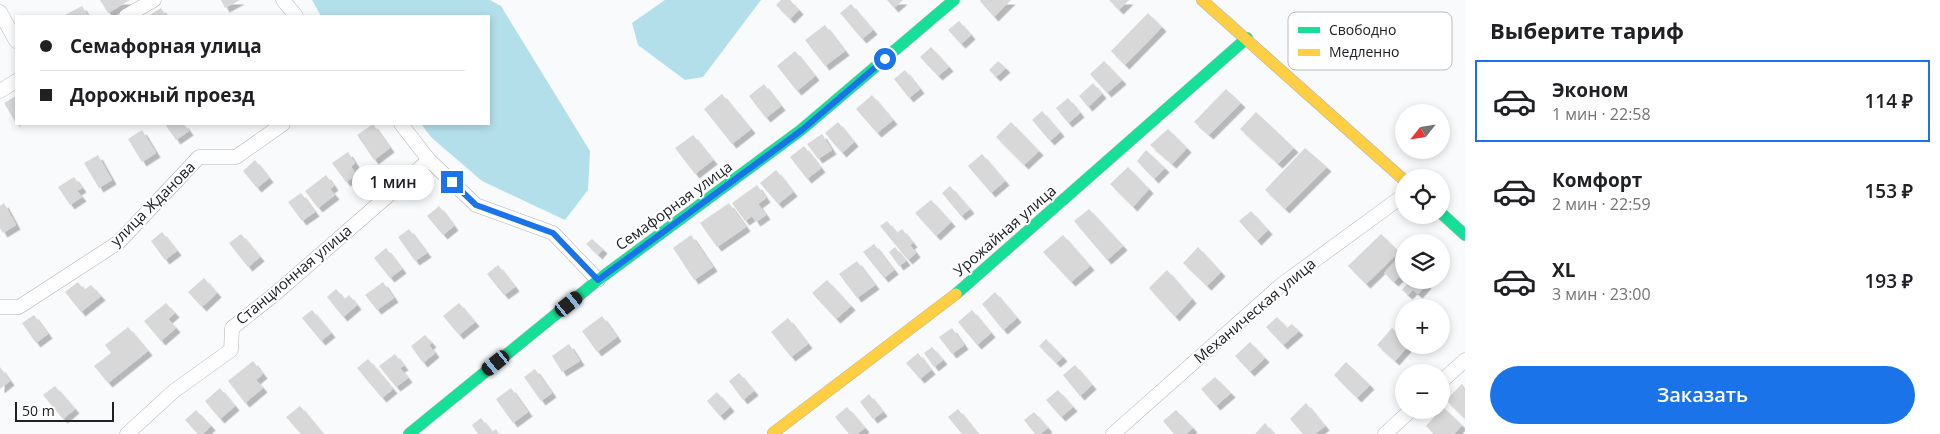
<!DOCTYPE html>
<html lang="ru">
<meta charset="utf-8">
<style>
:root{--surface:#fff;--page:#f6f6f6;--text:#202124;--muted:#757577;--line:#e0e0e0;--accent:#1a73e8}
body{margin:0;font-family:"Open Sans",sans-serif;background:var(--page);color:var(--text);height:100vh;display:flex;flex-direction:column;font-size:19px;white-space:nowrap}
*{box-sizing:border-box;margin:0}
p{font-size:16px;color:var(--muted)}
.icon{flex:none;width:28px;height:28px;fill:none;stroke:currentColor;stroke-width:2;stroke-linecap:round;stroke-linejoin:round}
.map{position:relative;flex:1;overflow:hidden}
.side{display:flex;flex-direction:column;background:var(--surface);width:475px}
.side>*{flex:none}
.top-card{position:absolute;left:15px;top:15px;width:475px;height:110px;border-radius:0px;box-shadow:0 2px 8px #0003;display:grid;align-content:center;height:110px;padding:0 25px;background:var(--surface)}
.needle{width:32px;rotate:240deg}
.controls{position:absolute;left:1395px;top:104px;display:grid;gap:10px}
.controls a{display:grid;place-items:center;width:55px;height:55px;border-radius:50%;background:var(--surface);box-shadow:0 2px 8px #0003;font-size:25px}
.scale{position:absolute;left:15px;bottom:12px;width:99px;box-sizing:border-box;padding-left:5px;border:2px solid #202125;border-top:0;font-size:14px;line-height:18px;white-space:nowrap;color:#202125;-webkit-text-stroke:4px #fff;paint-order:stroke}
.end{position:absolute;width:22px;height:22px;margin:-11px;border:6px solid #1a73e8;background:#fff;box-shadow:0 0 0 2px #fff}
.from{border-radius:50%}
.bubble{position:absolute;height:35px;border-radius:18px;background:var(--surface);box-shadow:0 2px 8px #0003;font-size:16px;font-weight:600;line-height:35px;text-align:center}
.car{position:absolute;width:15px;height:30px;margin:-15px -8px;border-radius:6px;box-shadow:0 0 4px 1px #0007;background:linear-gradient(#222 24%,#8ab4d8 0 40%,#222 0 76%,#8ab4d8 0 86%,#222 0)}
.top-card b{display:flex;align-items:center;gap:18px;height:48px;font-size:19px}
.top-card b+b{border-top:1px solid var(--line)}
.top-card i{width:12px;height:12px;background:var(--text)}
ul{padding:0;list-style:none}
li{display:flex;align-items:center;gap:15px;height:82px;margin:0 10px 8px;padding:0 15px;border:2px solid transparent;border-radius:0px}
li div{flex:1}
li b{display:block;font-size:19px}
li em{font-style:normal;font-weight:600}
li.selected{border-color:var(--accent)}
li>.icon{width:45px;height:45px;stroke-width:1.5}
h2{padding:0 25px;font-size:22px;line-height:60px}
.primary-button{display:flex;gap:10px;margin-top:auto;padding:10px 25px}
.primary-button a{flex:1;height:58px;border-radius:30px;background:var(--accent);color:#fff;font-size:20px;font-weight:600;line-height:58px;text-align:center}
main{display:flex;flex:1;min-height:0}
.map>svg:first-child{display:block}
.water{fill:#b3dfea}
.building{fill:#d9d8d8;filter:url(#shadow)}
.lines{fill:none;stroke-linecap:round;stroke-linejoin:round}
.street-casing{stroke:#b0b2b4;stroke-width:15}
.fast-casing{stroke:#b0b2b4;stroke-width:12}
.slow-casing{stroke:#b0b2b4;stroke-width:12}
.street{stroke:#fefeff;stroke-width:14}
.fast{stroke:#16e098;stroke-width:11}
.slow{stroke:#ffcf43;stroke-width:11}
.route{stroke:#1a73e8;stroke-width:6}
.labels{text-anchor:middle;stroke-width:4;stroke-linejoin:round;paint-order:stroke}
.street-label{font-size:15px;fill:#202125;stroke:#fff}
.key{fill:#fff;stroke:#bcbcbe;stroke-width:1}
.key-label{font-size:14px;fill:#202125}
</style>
<main>
<div class="map">
<svg width="1465" height="434" viewBox="0 0 1465 434">
<defs>
<filter id="shadow"><feDropShadow dx="4.5" dy="4.5" stdDeviation="0" flood-color="#0004"/></filter>
</defs>
<rect width="100%" height="100%" fill="#f8fafc"/>
<path class="water" d="M312,0h178l11,6 89,145 -2,39 -23,30 -83,-39 -50,-43 -11,-14h68v-108h-168z
M665,0h96l-58,77 -18,3 -47,-35 -6,-22z"/>
<path class="building" d="M100,0h30l-22,13z
M221,0h19l-15,8z
M781,0h9l9,10 -9,9 -14,-14z
M887,0h16l-9,8z
M1011,0l-17,17 -14,-16 1,-1z
M1109,0h20l-10,10z
M851,4l22,26 -11,9 -22,-26z
M82,6l6,10h-25z
M161,8l5,8h-18z
M1148,13l14,14 -37,38 -14,-14z
M959,21l12,14 -10,9 -13,-14z
M825,25l20,26 -20,15 -20,-26z
M931,47l18,20 -11,9 -18,-19z
M795,51l20,25 -18,15 -20,-25z
M998,61l8,7 -10,9 -7,-7z
M1104,61l18,19 -15,13 -17,-19z
M905,70l15,19 -11,9 -15,-19z
M1093,83l9,11 -14,13 -9,-11z
M764,84l17,22 -15,12 -17,-22z
M1226,89l15,14 -32,32 -15,-13z
M722,94l29,35 -19,15 -28,-35z
M872,95l21,25 -16,13 -21,-24z
M16,96v27l-12,-20z
M1068,98l12,15 -12,10 -12,-15z
M1042,111l18,21 -10,9 -18,-21z
M1256,112l38,36 -16,16 -38,-35z
M838,122l16,20 -12,11 -17,-20z
M1011,122l28,29 -15,14 -28,-28z
M165,124h19l5,7 -13,9z
M373,124l17,24 -16,12 -17,-25z
M1168,129l19,19 -15,16 -22,-19z
M142,130l14,23 -14,9 -14,-23z
M822,134l10,16 -14,9 -11,-15z
M693,135l20,25 -18,14 -20,-26z
M804,146l17,22 -14,11 -17,-22z
M1305,148l22,19 -42,42 -20,-19z
M1146,150l19,18 -11,11 -17,-18z
M348,152l7,11 -4,4 6,8 -11,7 -14,-19z
M982,154l23,27 -14,12 -23,-27z
M98,155l14,25 -13,8 -15,-25z
M255,160l14,18 -12,10 -14,-17z
M1128,167l21,22 -16,18 -23,-23z
M776,170l17,22 -15,12 -18,-21z
M326,175l8,11 -4,3 5,6 -17,13 -13,-17z
M74,177l8,11 -5,3 5,6 -12,8 -12,-18z
M757,185l9,13 -8,6 8,11 -10,7 -4,-6 -7,5 -13,-18z
M950,186l20,23 -9,7 -19,-23z
M301,193l14,19 -13,9 -14,-19z
M931,200l20,22 -15,14 -21,-23z
M4,203l12,22 -13,8 -3,-5v-22z
M729,203l17,24 -29,20 -17,-24z
M439,206l15,20 -11,9 -16,-19z
M1089,209l34,37 -16,14 -33,-39z
M1251,211l17,19 -11,11 -18,-20z
M887,221l10,12 5,-4 11,14 -3,2 6,8 -8,7 -28,-34z
M409,229l18,24 -12,8 -17,-24z
M162,232l15,19 -12,9 -14,-19z
M241,234l19,23 -12,10 -19,-24z
M1381,234l18,18 -33,32 -18,-18z
M691,235l22,32 -19,13 -21,-32z
M1063,235l27,31 -19,16 -28,-30z
M592,239l11,10 -5,6 -12,-11z
M874,244l20,26 -10,8 -21,-26z
M895,247l11,14 -7,5 -10,-14z
M1198,247l23,25 -14,14 -24,-23z
M386,248l16,21 -12,9 -16,-20z
M1404,252v28h19l4,4 -9,10 -5,-4 -5,5 -6,-5 5,-6 -8,-7 -5,5 -10,-9z
M857,261l18,24 -18,13 -18,-24z
M498,265l17,22 -11,8 -17,-21z
M1167,270l25,29 -17,18 -26,-29z
M204,278l13,15 -15,14 -14,-15z
M827,280l24,26 -15,13 -24,-26z
M78,282l6,8 7,-5 10,11 -20,16 -16,-20z
M383,282l11,16 -17,12 -12,-15z
M336,289l9,10 4,-4 8,10 -14,12 -16,-20z
M995,292l22,26 -14,12 -21,-26z
M166,303l9,10 -7,6 8,9 -15,13 -17,-20z
M459,303l16,19 -16,13 -16,-19z
M312,310l19,23 -10,8 -19,-23z
M972,310l19,23 -14,12 -19,-23z
M34,315l14,19 -12,9 -14,-20z
M602,316l15,21 -20,15 -15,-21z
M1277,317l10,11 5,-4 7,7 -16,14 -17,-18z
M788,318l20,26 -17,13 -20,-25z
M128,327l20,24 -40,32 -14,-17 17,-13 -6,-8z
M952,328l12,17 -12,9 -13,-17z
M1392,328l12,10v7h5l-14,16 -18,-16z
M425,335l7,8 -3,2 6,8 -12,10 -12,-17z
M1046,339l17,18 -7,6 -17,-17z
M1250,342l15,16 -15,14 -15,-16z
M569,344l11,17 -18,11 -10,-16z
M932,347l11,13 -9,7 -10,-14z
M918,353l13,17 -11,9 -14,-16z
M395,354l9,12 -4,2 8,10 -12,9 -17,-21z
M368,359l25,30 -11,9 -25,-30z
M253,361l10,13 -7,6 7,8 -18,15 -17,-22z
M1346,362l24,23 -13,13 -23,-23z
M1075,365l17,20 -12,11 -17,-21z
M0,367l10,14 -10,8z
M535,369l17,24 -11,8 -17,-24z
M739,373l15,18 -11,9 -14,-19z
M1215,377l16,16 -15,13 -15,-17z
M1462,384l3,4v31l-19,-19z
M55,386l20,23 -12,10 -20,-24z
M220,388l15,18 -15,13 -15,-18z
M511,388l17,24 -15,11 -17,-24z
M1058,390l15,17 -12,10 -15,-17z
M717,392l13,15 -10,9 -13,-15z
M869,394l14,18 -10,7 -13,-17z
M1306,403l19,23 -10,8h-12l-13,-15z
M300,406l23,28h-22l-15,-17z
M847,407l18,21 -8,6h-8l-14,-17z
M1443,407l19,18 -8,9h-20l-8,-8z
M958,409l20,25h-16l-14,-17z
M196,410l15,16 -8,8h-5l-13,-14z
M1176,410l17,18 -7,6h-12l-11,-13z
M1034,412l14,16 -8,6h-5l-11,-14z
M481,418l11,14 4,-3 3,5h-21l-6,-9z
M1265,423l9,11h-19z"/>
<g class="lines">
<g class="street-casing">
<path id="street" d="M283,0l13,16
M0,12l16,29
M126,16l28,-16
M0,91l16,-10
M401,124l28,36 47,45 77,28 45,47
M0,307h19l100,-65 80,-85h37l47,-33
M1441,382l24,-22
M127,434l47,-43 57,-41 1,-22 43,-34 154,-134
M1113,434l168,-149 123,-90
M1385,434l26,-24"/>
</g>
<g class="fast-casing">
<path id="fast" d="M1441,213l24,22
M956,294l291,-256
M409,434l189,-154 203,-150 153,-130"/>
</g>
<g class="slow-casing">
<path id="slow" d="M1202,0l202,180
M773,433l183,-139"/>
</g>
<use href="#street" class="street"/>
<use href="#fast" class="fast"/>
<use href="#slow" class="slow"/>
</g>
<g class="lines">
<path class="route" d="M452,182l24,23 77,28 45,47 204,-150 83,-71"/>
</g>
<g class="labels">
<g class="street-label">
<text transform="translate(153 204) rotate(-45)" y="5">улица Жданова</text>
<text transform="translate(674 206) rotate(-36)" y="5">Семафорная улица</text>
<text transform="translate(1005 231) rotate(-41)" y="5">Урожайная улица</text>
<text transform="translate(294 275) rotate(-40)" y="5">Станционная улица</text>
<text transform="translate(1255 311) rotate(-40)" y="5">Механическая улица</text>
</g>
</g>
<rect x="1288" y="12" width="164" height="58" rx="8" class="key"/>
<rect x="1298" y="27" width="22" height="6" fill="#16e098"/>
<rect x="1298" y="49" width="22" height="7" fill="#ffcf43"/>
<g class="key-label">
<text x="1329" y="35">Свободно</text>
<text x="1329" y="57">Медленно</text>
</g>
</svg>
<div class="controls">
<a><svg class="needle" viewBox="-14 -14 28 28"><path d="M0-13l5 13h-10z" fill="#e53935"/><path d="M0 13l5-13h-10z" fill="#757577"/></svg></a>
<a><svg class="icon" aria-label="locate" viewBox="0 0 24 24"><circle cx="12" cy="12" r="6"/><path d="M12 2v4M12 18v4M2 12h4M18 12h4"/></svg></a>
<a><svg class="icon" aria-label="layers" viewBox="0 0 24 24"><path d="M12 4l9 5-9 5-9-5zM3 14l9 5 9-5"/></svg></a>
<a>+</a>
<a>−</a>
</div>
<div class="scale">50 m</div>
<i class="end from" style="left:885px;top:59px"></i>
<i class="end" style="left:452px;top:182px"></i>
<div class="bubble" style="left:352px;top:165px;width:82px">1 мин</div>
<i class="car" style="left:569px;top:304px;rotate:51deg"></i>
<i class="car" style="left:496px;top:363px;rotate:231deg"></i>
<div class="top-card">
<b><i class="from"></i>Семафорная улица</b>
<b><i></i>Дорожный проезд</b>
</div>
</div>
<section class="side">
<h2>Выберите тариф</h2>
<ul>
<li class="selected"><svg class="icon" aria-label="car" viewBox="0 0 24 24"><path d="M5 17H2v-5l4-1 3-4h7l3 4 3 1v5h-3M9 17h6M6 11h13"/><circle cx="7" cy="17" r="2"/><circle cx="17" cy="17" r="2"/></svg><div><b>Эконом</b><p>1 мин · 22:58</p></div><em>114 ₽</em></li>
<li><svg class="icon" aria-label="car" viewBox="0 0 24 24"><path d="M5 17H2v-5l4-1 3-4h7l3 4 3 1v5h-3M9 17h6M6 11h13"/><circle cx="7" cy="17" r="2"/><circle cx="17" cy="17" r="2"/></svg><div><b>Комфорт</b><p>2 мин · 22:59</p></div><em>153 ₽</em></li>
<li><svg class="icon" aria-label="car" viewBox="0 0 24 24"><path d="M5 17H2v-5l4-1 3-4h7l3 4 3 1v5h-3M9 17h6M6 11h13"/><circle cx="7" cy="17" r="2"/><circle cx="17" cy="17" r="2"/></svg><div><b>XL</b><p>3 мин · 23:00</p></div><em>193 ₽</em></li>
</ul>
<div class="primary-button"><a>Заказать</a></div>
</section>
</main>
